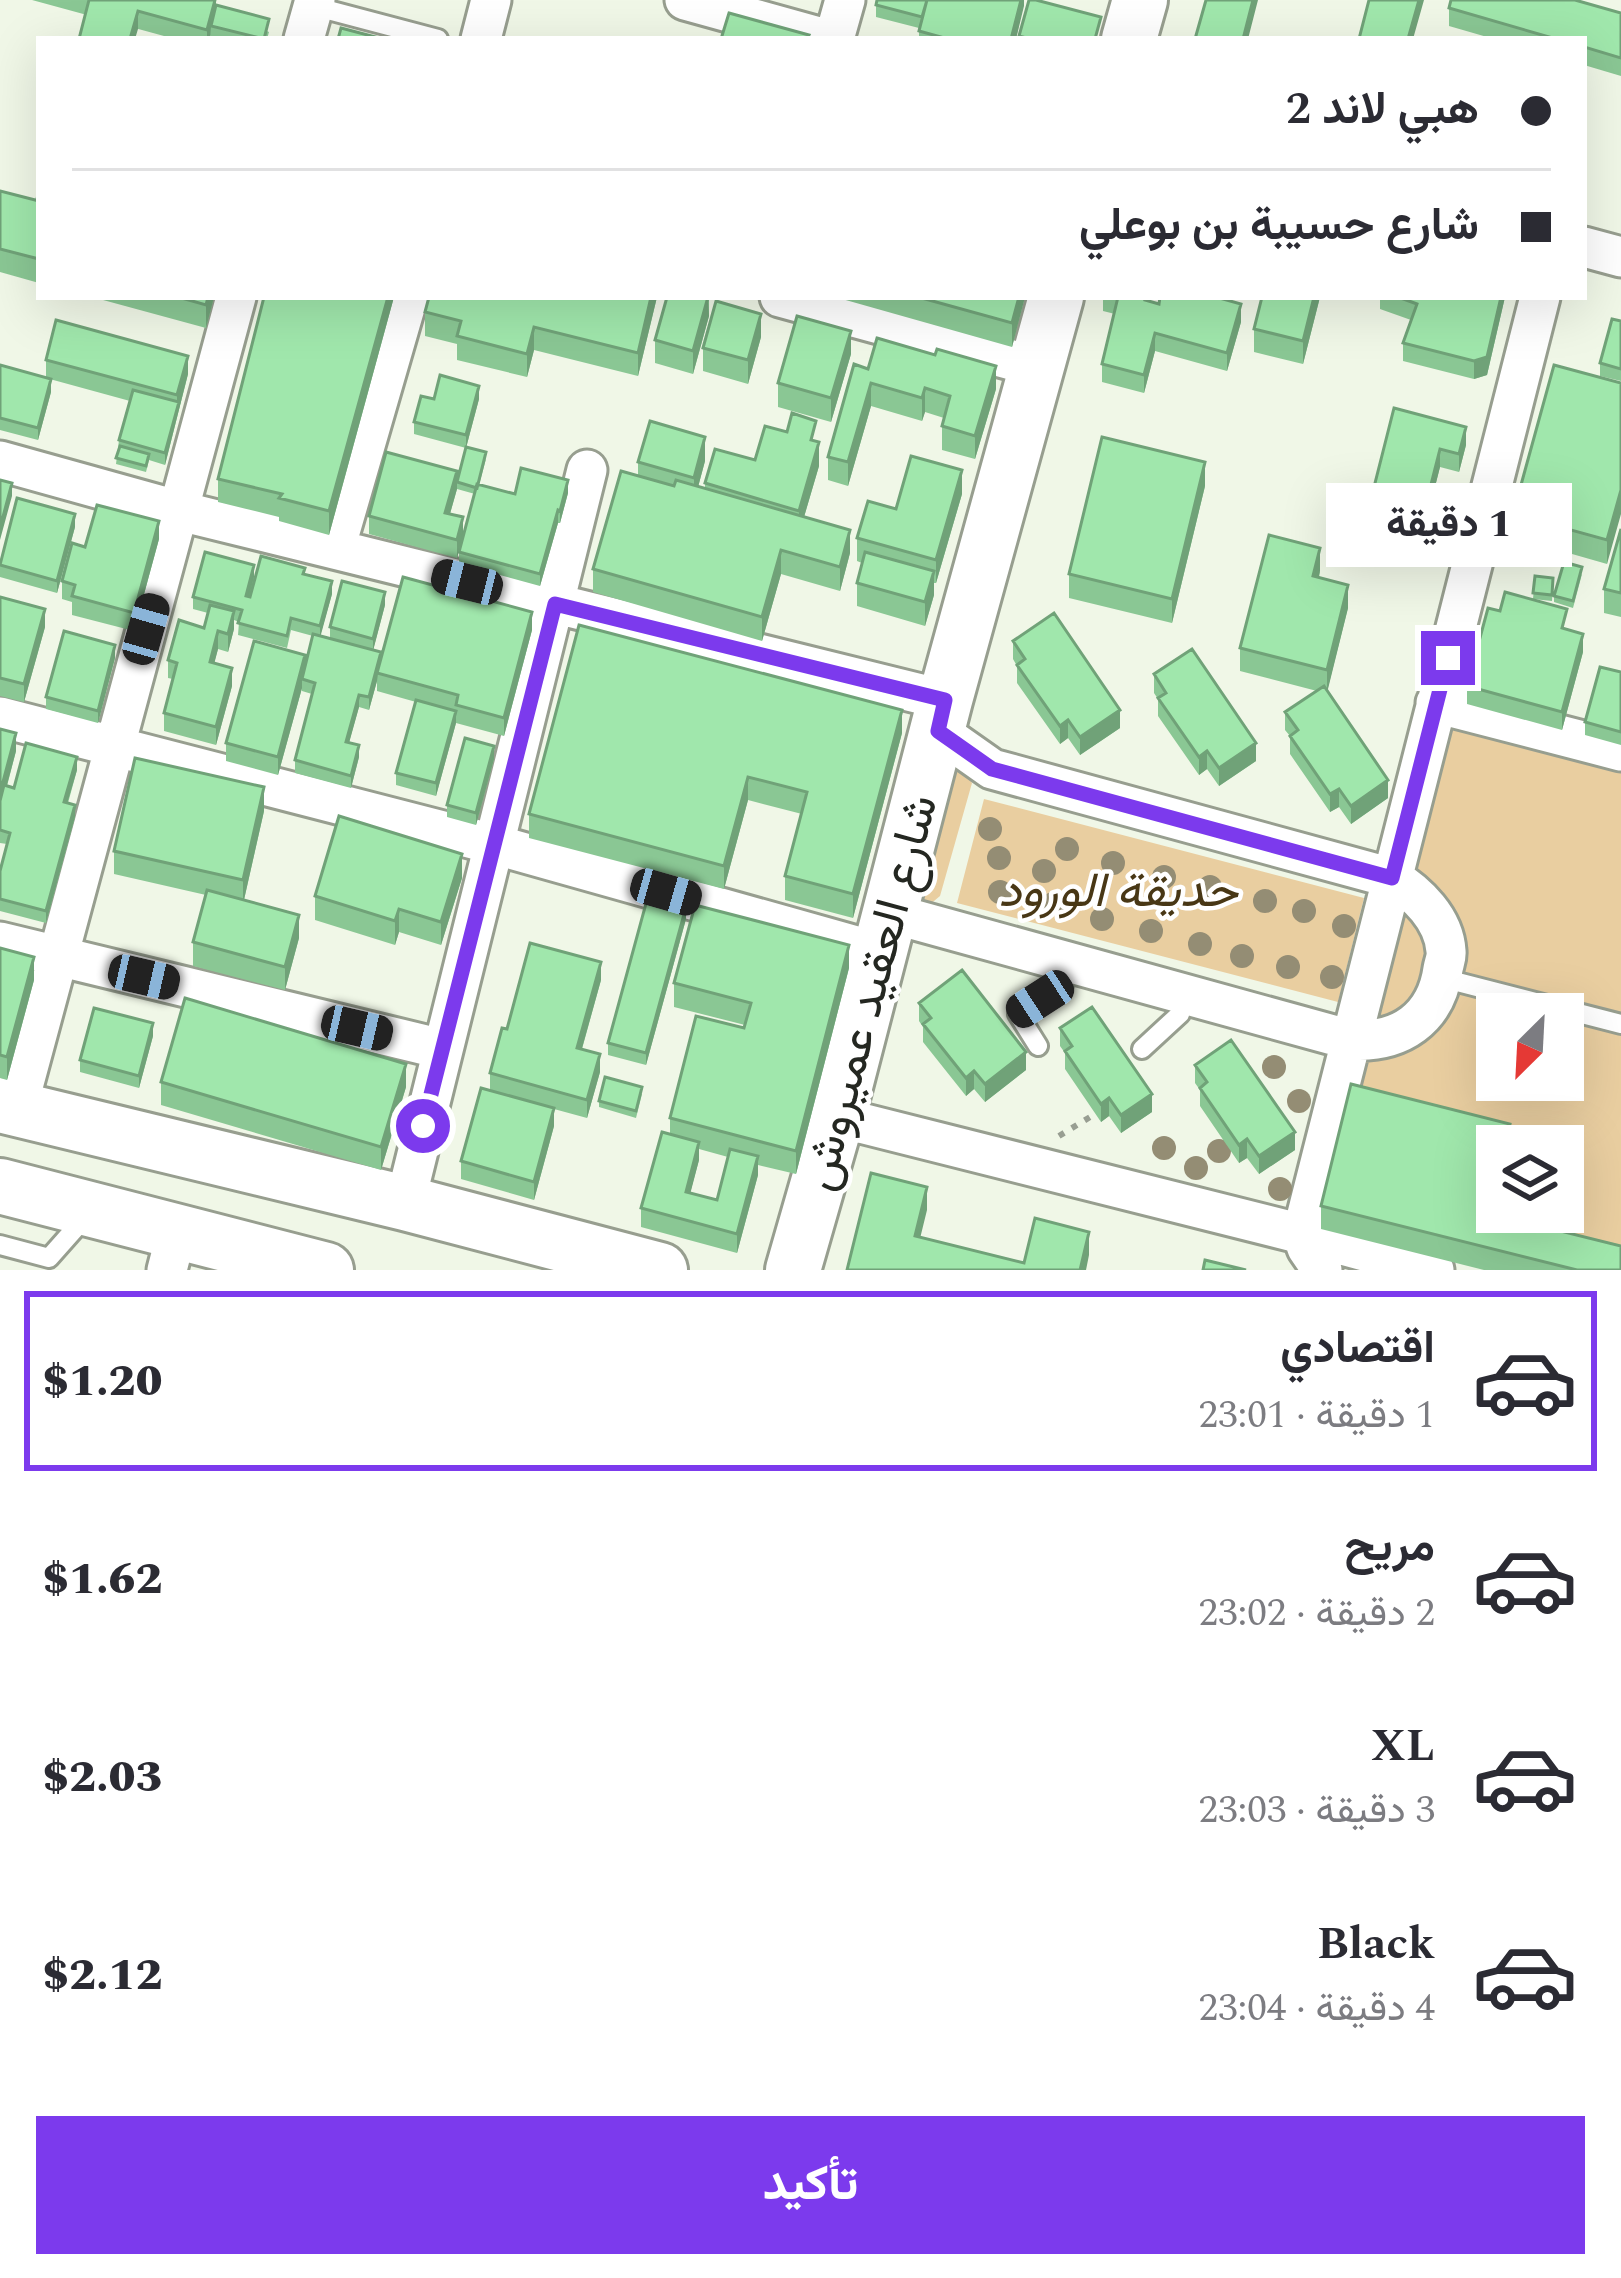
<!DOCTYPE html>
<html lang="ar">
<meta charset="utf-8">
<style>
:root{--surface:#fff;--page:#f7f7f7;--text:#2b2b33;--muted:#7c7c81;--line:#e1e1e2;--accent:#7c3aed}
body{margin:0;font-family:Spectral,Vazirmatn,serif;background:var(--page);color:var(--text);direction:rtl;height:100vh;display:flex;flex-direction:column;font-size:45px;white-space:nowrap}
*{box-sizing:border-box;margin:0}
p{font-size:39px;color:var(--muted)}
.icon{flex:none;width:66px;height:66px;fill:none;stroke:currentColor;stroke-width:2;stroke-linecap:round;stroke-linejoin:round}
.map{position:relative;height:1270px;overflow:hidden;direction:ltr}
.details{display:flex;flex-direction:column;background:var(--surface);flex:1}
.details>*{flex:none}
.guide{position:absolute;left:36px;top:36px;width:1551px;height:264px;border-radius:0px;box-shadow:0 12px 48px #0002;direction:rtl;display:grid;align-content:center;height:264px;padding:0 36px;background:var(--surface)}
.needle{width:78px;rotate:204deg}
.fabs{position:absolute;left:1476px;top:993px;display:grid;gap:24px}
.fabs a{display:grid;place-items:center;width:108px;height:108px;border-radius:0px;background:var(--surface);box-shadow:0 12px 48px #0002;font-size:60px}
.end{position:absolute;width:54px;height:54px;margin:-27px;border:15px solid #7c3aed;background:#fff;box-shadow:0 0 0 6px #fff}
.from{border-radius:50%}
.bubble{position:absolute;height:84px;border-radius:0px;background:var(--surface);box-shadow:0 12px 48px #0002;font-size:39px;font-weight:800;line-height:84px;text-align:center;direction:rtl}
.car{position:absolute;width:36px;height:72px;margin:-36px -18px;border-radius:15px;box-shadow:0 0 9px 3px #0007;background:linear-gradient(#222 24%,#8ab4d8 0 40%,#222 0 76%,#8ab4d8 0 86%,#222 0)}
.guide b{display:flex;align-items:center;gap:42px;height:114px;font-size:45px}
.guide b+b{border-top:3px solid var(--line)}
.guide i{width:30px;height:30px;background:var(--text)}
ul{padding:21px 0 0;list-style:none}
li{display:flex;align-items:center;gap:36px;height:180px;margin:0 24px 18px;padding:0 12px;border:6px solid transparent;border-radius:0px}
li div{flex:1}
li b{display:block;font-size:45px}
li em{font-style:normal;font-weight:800}
li.selected{border-color:var(--accent)}
li>.icon{width:108px;height:108px;stroke-width:1.5}
.action{display:flex;gap:24px;margin-top:auto;padding:24px 36px}
.action a{flex:1;height:138px;border-radius:0px;background:var(--accent);color:#fff;font-size:48px;font-weight:800;line-height:138px;text-align:center}
.map>svg:first-child{display:block}
.green{fill:#e9cea0;fill-rule:evenodd}
.lines{fill:none;stroke-linecap:round;stroke-linejoin:round}
.lane-casing{stroke:#979e8f;stroke-width:24}
.street-casing{stroke:#979e8f;stroke-width:45}
.secondary-casing{stroke:#979e8f;stroke-width:60}
.path{stroke:#989e92;stroke-width:6;stroke-dasharray:6 9;stroke-linecap:butt}
.lane{stroke:#fff;stroke-width:18}
.street{stroke:#fff;stroke-width:39}
.secondary{stroke:#fff;stroke-width:54}
.tree{fill:#948d74}
.wall{fill:#8ac794;fill-rule:evenodd}
.shaded-wall{fill:#70a278}
.building{fill:#a0e7ac;stroke:#70a278;stroke-width:3}
.route{stroke:#7c3aed;stroke-width:15}
.labels{text-anchor:middle;stroke-width:9;stroke-linejoin:round;paint-order:stroke}
.park-label{font-size:48px;font-style:italic;fill:#483715;stroke:#fff}
.street-label{font-size:48px;fill:#242721;stroke:#fff}
</style>
<div class="map">
<svg width="1621" height="1270" viewBox="0 0 1621 1270">
<rect width="100%" height="100%" fill="#f0f7e7"/>
<path class="green" d="M1450,723l171,43v494l-287,-72zM1497,1014h66v66h-66zM1497,1146h66v66h-66z
M957,757l15,26 -32,113 -12,10 -11,-6z
M984,799l380,99 -26,104 -381,-99z"/>
<g class="lines">
<g class="lane-casing">
<path id="lane" d="M313,6l125,33
M1442,978l179,46
M1038,1046l-20,-32 45,-29 5,-23
M1142,1049l38,-35 5,-20
M0,1245l49,13 39,-44"/>
</g>
<g class="street-casing">
<path id="street" d="M685,0l141,39
M304,39l11,-39
M481,39l10,-39
M834,39l11,-39
M1584,247l37,10
M780,297l257,70
M0,461l180,50 765,189
M335,549l73,-252
M1436,703l185,48
M0,717l493,127 388,109
M890,913l461,127c49,3 85,-21 92,-71 1,-6 4,-12 3,-18 -2,-32 -29,-58 -54,-73l-400,-109 -54,-38
M0,942l442,107
M17,1109l219,-812
M837,1117l465,117 132,36
M405,1203l182,-733
M167,1270l10,-39
M1322,1270l-15,-22 -5,-14 238,-937"/>
</g>
<g class="secondary-casing">
<path id="secondary" d="M1129,39l11,-39
M0,1105l405,98 255,67
M0,1186l326,84
M793,1270l44,-153 108,-417 111,-403"/>
</g>
<path class="path" d="M1059,1136l36,-22"/>
<use href="#lane" class="lane"/>
<use href="#street" class="street"/>
<use href="#secondary" class="secondary"/>
</g>
<g class="tree">
<circle cx="990" cy="829" r="12"/>
<circle cx="1067" cy="849" r="12"/>
<circle cx="999" cy="858" r="12"/>
<circle cx="1113" cy="863" r="12"/>
<circle cx="1044" cy="871" r="12"/>
<circle cx="1164" cy="877" r="12"/>
<circle cx="1210" cy="887" r="12"/>
<circle cx="1000" cy="892" r="12"/>
<circle cx="1265" cy="901" r="12"/>
<circle cx="1053" cy="904" r="12"/>
<circle cx="1304" cy="911" r="12"/>
<circle cx="1102" cy="919" r="12"/>
<circle cx="1344" cy="926" r="12"/>
<circle cx="1151" cy="931" r="12"/>
<circle cx="1200" cy="944" r="12"/>
<circle cx="1242" cy="956" r="12"/>
<circle cx="1288" cy="967" r="12"/>
<circle cx="1332" cy="977" r="12"/>
<circle cx="1274" cy="1067" r="12"/>
<circle cx="1299" cy="1101" r="12"/>
<circle cx="1164" cy="1148" r="12"/>
<circle cx="1219" cy="1151" r="12"/>
<circle cx="1196" cy="1168" r="12"/>
<circle cx="1280" cy="1189" r="12"/>
</g>
<path class="wall" d="M32,0h184v6l53,26 -2,7h-53l-3,-1v-3l-1,4h-35z
M1024,0l-8,39h-97v-11l-43,-11v-12z
M1449,8l172,5v63l-37,-11v-26h-90l-45,-13z
M39,186v97l-39,-11v-81l35,9z
M92,297h122l-8,31z
M394,297l-65,238 -50,-14v-4l-61,-15v-23z
M657,297l-19,79 -104,-26 -7,27 -70,-17v-16l-32,-8v-24z
M709,297v19l-16,58 -38,-11v-23z
M835,297h190l-13,50z
M1103,297h48l-1,4 91,21 -14,49 -72,-20 -11,42 -42,-11v-18l13,-50 -12,-3z
M1262,297h58l-17,67 -49,-12v-23z
M1380,297h125l-18,78 -13,4 -71,-18v-18l8,-23 -31,-11z
M1621,321v60l-21,-5v-13z
M761,337l-13,47 -45,-13v-23z
M851,354l-20,68 -53,-15v-24z
M935,355l61,34 -21,70 -33,-9v-24l2,-8 -19,-6 -3,9 -51,-15 -23,80 -20,-6v-23l40,-88z
M46,360l142,14 -23,91 -16,-5 -3,12 -30,-8 3,-24 11,-39 -84,-23z
M0,365l51,27 -13,48 -38,-10z
M1621,383l-14,181 -94,-27v-23z
M434,399h45l-13,49 -52,-14v-12z
M1394,408l72,37 -7,27 -19,-5 -18,71 -53,-13v-18z
M816,441l3,25 -15,51 46,36 -10,38 -59,-17 -19,67 -169,-49v-23l45,-93v-14l67,-1 -7,26 7,2v-6l50,-23z
M486,459l-7,26 36,9 53,-1 -8,30h-2l-18,63 -81,-22v-12l16,-58 -18,-5 -7,25 13,22 -6,22 -88,-24v-18l88,-34z
M1205,486l-33,137 -103,-25v-24z
M962,494l-26,89h-2v12l-9,31 -68,-20v-23l5,-20 -5,-2v-23l39,-29z
M75,527l-18,66 -57,-16v-15z
M1621,529v88l-17,-4v-24z
M159,539l-25,92 -62,-16v-13l-10,-3v-18l23,-34z
M1320,571l-1,7 29,30 -21,83 61,107 -37,26 -12,-17 -9,5 -40,-58v-18l-5,-6v-18l32,-21 -77,-20v-23z
M305,574l27,20 -12,42 10,3v-12l55,-22 -12,45 8,2 151,-22 -28,106 -48,-13 -20,73 -40,-11v-12l20,-71 -39,-11v-10l-8,29 -10,-3 -10,35 10,15 -8,31 -56,-15v-13l17,-66 -10,-3v-3l-24,87 -52,-14v-18l79,-78 8,-29 -22,-6 -4,18 -49,-13 1,-13 -5,-2v9l-6,23 -10,-3 -4,14 18,23 -16,59 -52,-14v-18l9,-34 -5,-1v-18l36,-32 4,-15 -15,-4v-12l61,-20z
M1582,574l-9,34 -19,-6v-6z
M1535,576l18,2 -1,23 -19,-2z
M0,597l45,30 -21,75 -24,-6z
M1567,629l16,23 -21,78 -95,-26v-18z
M1013,641l107,87 -40,27 -12,-17 -8,6 -43,-61v-17l-4,-7z
M115,658l-17,65 -52,-14v-12z
M1621,672v73l-36,-10v-13z
M1154,674l102,87 -37,25 -12,-17 -8,6 -41,-59v-17l-4,-6z
M0,729l16,22 -9,35 7,2 63,-18 -9,33 7,14 -29,106 -46,-12v-40l7,-27 -7,-1z
M902,733l-49,185 -68,-18v-24l17,-62 -54,-14 -24,89 -195,-51v-24z
M494,759l-18,66 -29,-8v-12z
M264,811l-20,89 55,38 -14,52 -92,-24v-24l13,-47 -92,-21v-23z
M462,878l-21,67 -42,-13 -4,13 -80,-25v-24z
M686,919l-40,146 -38,-10v-12z
M0,948l34,32 -27,100 -7,-2z
M849,968l-53,206 -38,-9v10l-21,78 -96,-26v-19l29,-74v-16l75,-93 -71,-18v-24zM699,1149l29,8 -11,43 -27,-7 9,-33z
M601,980l-19,69 18,23 -13,46 -33,-9v17l-20,74 -73,-21v-18l29,-71v-17z
M919,1003l107,67 -41,32 -11,-13 -8,7 -43,-54v-15l-4,-6z
M1060,1028l92,84 -31,21 -12,-17 -8,6 -36,-53v-16l-5,-7z
M153,1036l-14,52 -59,-16v-12z
M1195,1065l100,85 -36,24 -12,-16 -8,5 -39,-57v-16l-5,-7z
M161,1082l245,5 -25,83 -220,-65z
M642,1094l-6,24 -37,-11v-6z
M1510,1146l-16,68 127,56h-137l-163,-41v-23z"/>
<path class="shaded-wall" d="M216,0v15l-5,11 -1,13h-3v-9z
M1021,0h3v6l-8,33h-5z
M1253,0h5l-10,39h-5z
M1419,0h5l-11,39h-5z
M138,11v18l-3,10h-5z
M208,297h6l-8,31v-23z
M388,297h6l-65,238v-24z
M651,297h6l-19,79v-23z
M708,297l1,19 -16,58v-23z
M1019,297h6l-13,50v-24z
M1314,297h6l-17,67v-23z
M1501,297h4l-18,78 -13,4v-18z
M1241,304v18l-14,49v-18z
M761,314v23l-13,47v-24z
M534,327v23l-7,27v-23z
M851,331v23l-20,68v-24z
M1155,333v18l-11,42v-18z
M188,356v18l-23,91v-12l12,-42v-16z
M996,366v23l-21,70v-23z
M51,379v13l-13,48v-12z
M871,383v23l-23,80v-24z
M479,386v13l-13,49v-13z
M925,388v24l-3,9v-23z
M1466,427v18l-7,27v-18z
M705,437v24l-11,41v-24z
M819,442v24l-20,68v-23z
M1440,449v18l-18,71v-18z
M1205,462v24l-33,137v-24z
M962,470v24l-26,89v-23z
M457,471v18l-12,42v-18z
M568,480v13l-8,30v-12z
M12,483v13l-12,44v-12z
M1621,490v24l-14,50v-24z
M558,510v13l-18,63v-12z
M75,514v13l-18,66v-12z
M463,517v19l-6,22v-18z
M159,521v18l-25,92v-18z
M850,530v23l-10,38v-24z
M1320,548v23l-7,29v-24z
M781,550v24l-19,67v-24z
M254,565v12l-8,32v-13z
M934,571v24l-9,31v-24z
M332,581v13l-12,44v-12z
M1348,585v23l-21,85v-23z
M385,592v13l-12,46v-12z
M45,609v18l-21,75v-18z
M234,611v18l-6,23v-18z
M532,612v18l-28,106v-18z
M218,631v18l-8,31v-18z
M1583,634v18l-21,78v-18z
M115,645v13l-17,65v-12z
M381,652l-4,29 -8,29v-13z
M305,655v18l-3,6v9l-24,87v-18z
M232,668v18l-16,59v-18z
M359,695v12l-13,47v-12z
M902,710v23l-49,185v-24z
M1120,710v18l-40,27v-18z
M456,711v12l-20,73v-13z
M1068,720v18l-8,6v-18z
M16,733v18l-16,60v-18z
M1256,743v18l-37,25v-18z
M359,745v12l-8,31v-12z
M494,746v13l-18,66v-12z
M1207,751v18l-8,6v-18z
M77,757v13l-13,44v-12z
M748,777v23l-24,89v-23z
M1388,780v18l-37,26v-18z
M264,787v24l-21,93v-24z
M1339,789v18l-9,5v-18z
M75,805v12l-29,106v-12z
M462,854v24l-21,67v-23z
M686,907v12l-40,146v-12z
M399,909v23l-4,13v-24z
M299,915v23l-14,52v-23z
M849,945v23l-53,206v-23z
M34,957v23l-27,100v-23z
M601,962v18l-24,86v-18z
M153,1023v13l-14,52v-12z
M1026,1052v18l-41,32v-18z
M600,1054v18l-13,46v-18z
M406,1064v23l-25,83v-23z
M974,1071v18l-8,7v-18z
M1152,1094v18l-31,21v-18z
M1109,1098v18l-8,6v-18z
M554,1108v18l-20,74v-18z
M1295,1132v18l-36,24v-18z
M1247,1139v19l-8,5v-18z
M699,1142v18l-13,50v-18z
M758,1156v19l-21,78v-19z
M1497,1178v23l-9,35v-23z
M927,1187v23l-12,49v-23z
M1089,1232v23l-3,15h-6z"/>
<path class="building" d="M89,0h126l-8,30 -69,-19 -8,28h-51z
M877,0h50l-5,17 -46,-12z
M927,0h94l-10,39h-63l-29,-8z
M1029,0h7l65,17 -6,22h-65l-11,-3z
M1206,0h47l-10,39h-48z
M1369,0h50l-11,39h-49z
M1451,0h124l46,13v45l-37,-11v-8h-28l-107,-31z
M216,5l53,14 -5,20 -53,-13z
M729,13l80,22 -2,4h-86z
M341,28l42,11h-45z
M0,191l39,10v58l-39,-10z
M178,297h30l-2,8z
M264,297h124l-59,214 -50,-13 3,-4 -64,-15z
M429,297h222l-13,56 -104,-26 -7,27 -70,-18 4,-15 -36,-9z
M667,297h41l-15,54 -38,-11z
M918,297h101l-7,26z
M1118,297h28l-1,3 14,4 1,-7h56l25,7 -14,49 -72,-20 -11,42 -42,-11z
M1262,297h52l-11,44 -49,-12z
M1398,297h103l-14,60 -13,4 -71,-18 14,-39z
M716,301l45,13 -13,46 -45,-12z
M797,316l54,15 -20,67 -53,-15z
M1612,319l9,2v48l-21,-6z
M56,320l132,36 -11,39 -131,-35z
M877,338l58,17 2,-6 59,17 -21,70 -33,-10 8,-30 -25,-8 -3,10 -51,-15 -23,79 -20,-5 26,-93 14,5z
M0,365l51,14 -13,49 -38,-10z
M1554,365l67,18v107l-14,50 -94,-26z
M440,375l39,11 -13,49 -52,-13 7,-26 13,3z
M133,390l46,12 -14,51 -46,-13z
M1394,408l72,19 -7,27 -19,-5 -18,71 -53,-13z
M792,413l24,8 -5,19 8,2 -20,69 -94,-28 10,-34 40,11 10,-34 22,6z
M650,421l55,16 -11,41 -56,-16z
M1102,437l103,25 -33,137 -103,-25z
M120,446l29,8 -3,12 -30,-8z
M466,447l20,5 -9,36 -20,-6z
M386,452l71,19 -12,42 18,4 -6,23 -88,-24z
M911,456l51,14 -26,90 -79,-22 11,-37 28,8z
M521,468l47,12 -8,31 -2,-1 -18,64 -81,-22 18,-68 38,10z
M621,471l53,15 2,-6 174,50 -10,37 -59,-17 -19,67 -169,-48z
M0,480l12,3 -12,45z
M17,498l58,16 -18,67 -57,-16z
M97,505l62,16 -25,92 -62,-17 3,-11 -13,-4 10,-38 13,4z
M1621,529v64l-17,-4z
M1269,535l51,13 -7,28 35,9 -21,85 -87,-22z
M205,552l49,13 -8,31 4,1 11,-41 44,12 -2,6 29,7 -12,45 -29,-8 -4,18 -49,-13 4,-13 -49,-13z
M865,552l69,19 -9,31 -68,-19z
M1564,562l18,5 -9,34 -19,-5z
M1535,576l18,2 -1,17 -19,-2z
M403,577l129,35 -28,106 -48,-13 2,-10 -81,-22z
M342,581l43,11 -12,47 -43,-12z
M1505,592l62,17 -5,19 21,6 -21,78 -95,-26 21,-78 12,3z
M0,597l45,12 -21,75 -24,-6z
M210,605l24,6 -6,23 -10,-3 -8,31 22,6 -16,59 -52,-14 13,-50 -9,-3 11,-40 25,8z
M1054,613l66,97 -40,27 -12,-17 -8,6 -43,-61 8,-6 -12,-18z
M579,625l323,85 -49,184 -68,-18 22,-84 -59,-15 -24,89 -195,-52z
M64,631l51,14 -17,66 -52,-14z
M313,634l68,18 -12,45 -10,-2 -13,47 13,3 -8,31 -56,-16 20,-77 -13,-4z
M254,641l51,14 -27,102 -52,-14z
M1192,649l64,94 -37,25 -12,-17 -8,6 -41,-59 8,-5 -12,-19z
M1600,667l21,5v60l-36,-10z
M1324,686l64,94 -37,26 -12,-17 -9,5 -40,-58 8,-6 -13,-18z
M416,700l40,11 -20,72 -40,-10z
M0,729l16,4 -16,60z
M465,738l29,8 -18,67 -29,-8z
M26,743l51,14 -13,45 11,3 -29,106 -46,-12v-28l10,-38 -10,-3v-29l4,-16 10,3z
M135,758l129,29 -21,93 -129,-29z
M339,816l123,38 -21,68 -42,-13 -4,12 -80,-25z
M207,890l92,25 -14,52 -92,-25z
M648,896l38,11 -40,146 -38,-10z
M695,905l154,40 -53,206 -126,-33 26,-102 48,12 7,-25 -77,-20z
M530,943l71,19 -24,86 23,6 -13,46 -97,-27 12,-45 5,1z
M0,948l34,9 -27,100 -7,-2z
M962,970l64,82 -41,32 -11,-13 -8,7 -43,-54 8,-6 -12,-15z
M185,998l221,66 -25,83 -220,-65z
M1092,1007l60,87 -31,21 -12,-17 -8,6 -36,-53 7,-5 -12,-18z
M94,1008l59,15 -14,53 -59,-16z
M1231,1040l64,92 -36,24 -12,-17 -8,6 -39,-57 7,-6 -12,-17z
M605,1077l37,10 -6,24 -37,-10z
M1351,1084l159,40 -5,22h-8v32l-9,35 133,33v24h-44l-256,-64z
M481,1088l73,20 -20,74 -73,-21z
M662,1132l37,10 -13,50 31,8 13,-51 28,7 -21,78 -96,-26z
M871,1173l56,14 -12,49 109,27 11,-45 54,14 -9,38h-233z
M1205,1260l41,10h-43z"/>
<g class="lines">
<path class="route" d="M423,1126l132,-522 390,96 -7,31 54,38 400,109 56,-220"/>
</g>
<g class="labels">
<g class="park-label">
<text x="1118" y="906">حديقة الورود</text>
</g>
<g class="street-label">
<text transform="translate(868 992) rotate(-75)" y="17">شارع العقيد عميروش</text>
</g>
</g>
</svg>
<div class="fabs">
<a><svg class="needle" viewBox="-14 -14 28 28"><path d="M0-13l5 13h-10z" fill="#e53935"/><path d="M0 13l5-13h-10z" fill="#7c7c81"/></svg></a>
<a><svg class="icon" aria-label="layers" viewBox="0 0 24 24"><path d="M12 4l9 5-9 5-9-5zM3 14l9 5 9-5"/></svg></a>
</div>
<i class="end from" style="left:423px;top:1126px"></i>
<i class="end" style="left:1448px;top:658px"></i>
<div class="bubble" style="left:1326px;top:483px;width:246px">1 دقيقة</div>
<i class="car" style="left:467px;top:582px;rotate:284deg"></i>
<i class="car" style="left:146px;top:629px;rotate:16deg"></i>
<i class="car" style="left:666px;top:892px;rotate:106deg"></i>
<i class="car" style="left:144px;top:977px;rotate:103deg"></i>
<i class="car" style="left:1040px;top:999px;rotate:237deg"></i>
<i class="car" style="left:357px;top:1028px;rotate:103deg"></i>
<div class="guide">
<b><i class="from"></i>هبي لاند 2</b>
<b><i></i>شارع حسيبة بن بوعلي</b>
</div>
</div>
<section class="details">
<ul>
<li class="selected"><svg class="icon" aria-label="car" viewBox="0 0 24 24"><path d="M5 17H2v-5l4-1 3-4h7l3 4 3 1v5h-3M9 17h6M6 11h13"/><circle cx="7" cy="17" r="2"/><circle cx="17" cy="17" r="2"/></svg><div><b>اقتصادي</b><p>1 دقيقة · 23:01</p></div><em>$1.20</em></li>
<li><svg class="icon" aria-label="car" viewBox="0 0 24 24"><path d="M5 17H2v-5l4-1 3-4h7l3 4 3 1v5h-3M9 17h6M6 11h13"/><circle cx="7" cy="17" r="2"/><circle cx="17" cy="17" r="2"/></svg><div><b>مريح</b><p>2 دقيقة · 23:02</p></div><em>$1.62</em></li>
<li><svg class="icon" aria-label="car" viewBox="0 0 24 24"><path d="M5 17H2v-5l4-1 3-4h7l3 4 3 1v5h-3M9 17h6M6 11h13"/><circle cx="7" cy="17" r="2"/><circle cx="17" cy="17" r="2"/></svg><div><b>XL</b><p>3 دقيقة · 23:03</p></div><em>$2.03</em></li>
<li><svg class="icon" aria-label="car" viewBox="0 0 24 24"><path d="M5 17H2v-5l4-1 3-4h7l3 4 3 1v5h-3M9 17h6M6 11h13"/><circle cx="7" cy="17" r="2"/><circle cx="17" cy="17" r="2"/></svg><div><b>Black</b><p>4 دقيقة · 23:04</p></div><em>$2.12</em></li>
</ul>
<div class="action"><a>تأكيد</a></div>
</section>
